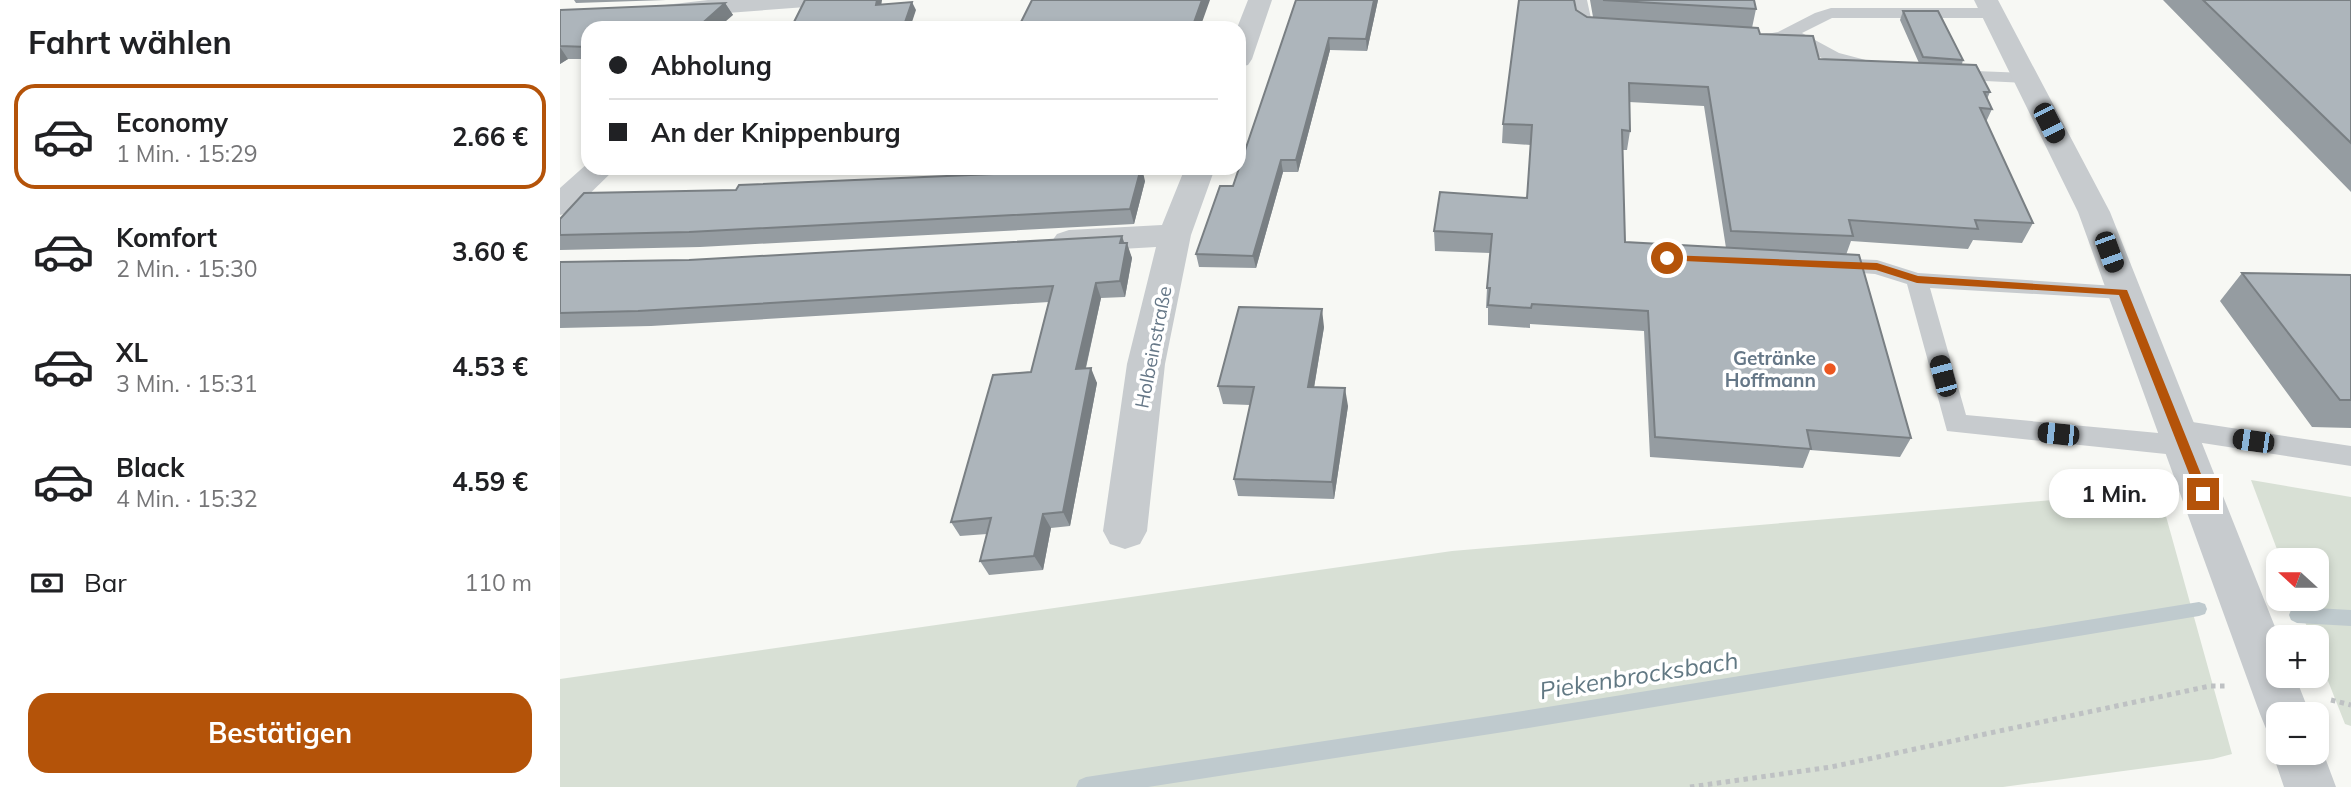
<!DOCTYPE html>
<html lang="de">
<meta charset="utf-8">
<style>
:root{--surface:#fff;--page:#f6f6f6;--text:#202124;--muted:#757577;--line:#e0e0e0;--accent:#b45309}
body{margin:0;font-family:Mulish,sans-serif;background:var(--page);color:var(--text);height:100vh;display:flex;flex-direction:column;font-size:26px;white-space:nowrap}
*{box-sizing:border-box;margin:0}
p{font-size:23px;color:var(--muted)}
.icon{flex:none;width:38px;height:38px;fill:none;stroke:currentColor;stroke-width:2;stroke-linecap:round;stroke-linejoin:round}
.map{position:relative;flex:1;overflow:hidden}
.drawer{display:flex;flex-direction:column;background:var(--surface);width:560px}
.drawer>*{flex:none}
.hud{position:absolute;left:21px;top:21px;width:665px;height:154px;border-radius:21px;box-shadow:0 4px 10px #0003;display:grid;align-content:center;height:154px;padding:0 28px;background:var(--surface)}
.needle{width:46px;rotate:291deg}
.controls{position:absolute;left:1706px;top:548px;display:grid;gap:14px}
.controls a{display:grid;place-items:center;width:63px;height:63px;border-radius:14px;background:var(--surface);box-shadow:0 4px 10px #0003;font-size:35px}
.end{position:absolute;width:32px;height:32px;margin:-16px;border:9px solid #b45309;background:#fff;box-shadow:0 0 0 4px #fff}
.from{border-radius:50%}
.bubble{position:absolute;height:49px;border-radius:21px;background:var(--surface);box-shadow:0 4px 10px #0003;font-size:23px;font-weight:700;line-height:49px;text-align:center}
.car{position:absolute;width:21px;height:42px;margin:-21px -10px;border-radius:9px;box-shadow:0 0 5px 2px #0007;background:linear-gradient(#222 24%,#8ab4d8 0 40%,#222 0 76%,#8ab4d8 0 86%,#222 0)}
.hud b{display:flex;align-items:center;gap:24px;height:66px;font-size:26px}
.hud b+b{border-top:2px solid var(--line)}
.hud i{width:18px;height:18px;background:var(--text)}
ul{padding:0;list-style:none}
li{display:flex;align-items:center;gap:21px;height:105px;margin:0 14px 10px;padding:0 14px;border:4px solid transparent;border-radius:21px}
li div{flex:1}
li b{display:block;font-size:26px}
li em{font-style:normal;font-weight:700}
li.selected{border-color:var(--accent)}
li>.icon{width:63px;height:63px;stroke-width:1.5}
h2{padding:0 28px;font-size:32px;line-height:84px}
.pay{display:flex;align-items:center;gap:18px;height:77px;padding:0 28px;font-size:26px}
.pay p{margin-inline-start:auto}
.primary-button{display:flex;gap:14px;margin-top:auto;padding:14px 28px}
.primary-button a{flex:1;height:80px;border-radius:21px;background:var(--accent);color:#fff;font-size:28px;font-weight:700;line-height:80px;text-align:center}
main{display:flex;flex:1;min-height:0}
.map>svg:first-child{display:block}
.green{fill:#d8e0d5}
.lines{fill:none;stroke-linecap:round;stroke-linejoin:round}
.stream{fill:#bfcace;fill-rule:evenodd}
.path{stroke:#bec1c3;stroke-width:5;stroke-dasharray:4.5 4.5;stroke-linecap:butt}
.service{fill:#c7cbce;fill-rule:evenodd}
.minor{fill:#c7cbce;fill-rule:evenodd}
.wall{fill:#959ca1;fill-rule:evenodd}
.shaded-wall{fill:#797f83}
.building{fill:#adb5bb;stroke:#797f83;stroke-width:2}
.route{fill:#b45309}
.poi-dot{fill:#ec5720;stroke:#fff;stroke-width:2.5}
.labels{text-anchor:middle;stroke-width:7;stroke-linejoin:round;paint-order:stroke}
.street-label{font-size:19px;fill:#657787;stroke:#fff}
.poi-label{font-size:19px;font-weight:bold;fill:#657787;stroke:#fff;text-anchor:end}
.near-water-label{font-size:24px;font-style:italic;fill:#617883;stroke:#fff}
</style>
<main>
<section class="drawer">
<h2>Fahrt wählen</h2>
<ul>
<li class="selected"><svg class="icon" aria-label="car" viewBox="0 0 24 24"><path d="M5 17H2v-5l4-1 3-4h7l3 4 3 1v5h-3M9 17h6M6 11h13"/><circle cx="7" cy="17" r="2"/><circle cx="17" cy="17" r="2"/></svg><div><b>Economy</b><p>1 Min. · 15:29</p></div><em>2.66 €</em></li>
<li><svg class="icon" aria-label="car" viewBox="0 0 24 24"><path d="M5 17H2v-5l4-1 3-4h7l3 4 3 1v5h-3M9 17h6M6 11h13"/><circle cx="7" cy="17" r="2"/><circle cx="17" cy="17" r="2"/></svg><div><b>Komfort</b><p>2 Min. · 15:30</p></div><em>3.60 €</em></li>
<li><svg class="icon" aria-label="car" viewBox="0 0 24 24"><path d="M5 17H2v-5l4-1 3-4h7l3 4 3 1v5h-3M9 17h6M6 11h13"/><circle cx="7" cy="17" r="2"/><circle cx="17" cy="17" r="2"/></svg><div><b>XL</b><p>3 Min. · 15:31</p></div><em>4.53 €</em></li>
<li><svg class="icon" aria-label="car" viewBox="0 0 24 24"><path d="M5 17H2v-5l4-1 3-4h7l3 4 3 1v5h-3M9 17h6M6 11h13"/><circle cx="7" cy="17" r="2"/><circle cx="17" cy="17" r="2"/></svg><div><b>Black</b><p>4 Min. · 15:32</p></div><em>4.59 €</em></li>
</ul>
<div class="pay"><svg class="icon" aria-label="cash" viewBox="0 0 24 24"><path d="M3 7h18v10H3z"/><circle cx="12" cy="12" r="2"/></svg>Bar<p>110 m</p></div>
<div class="primary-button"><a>Bestätigen</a></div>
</section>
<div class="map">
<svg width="1791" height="787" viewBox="0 0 1791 787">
<rect width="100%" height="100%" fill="#f7f8f4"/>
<path class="green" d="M1691,480l100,17v229l-6,-2 -28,-71v-16h-6l-15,-38 21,-1v-38h-36z
M1599,491l73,263 -19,5 -210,28h-1443v-108l892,-128z"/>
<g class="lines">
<path class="stream" d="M1639,602l6,2 2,5 -2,5 -6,2 -689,115 -362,56h-72l3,-7 7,-3 424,-64z
M1737,607l54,3v16l-54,-3 -6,-3 -2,-5 2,-5z"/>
<path class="path" d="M1771,700l20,5
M1130,787l141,-20 379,-81h16"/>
<path class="service" d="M1011,0h16l5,23 19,3 2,3 -2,3 -32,-1z
M1271,8h162l8,5 -8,5h-161l-30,15 37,20 42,11 3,4 -9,5 -48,-12 -38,-21 -28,4 -8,-5 2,-3 23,-4 37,-19z
M1390,70l76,3 9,5 -9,5 -82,-4 -3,-4 3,-4z
M1269,258l48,2 41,13 213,14 3,5 -3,5 -8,2 -193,-11 36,127 203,19 -3,-4 4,-7 9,-3 172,26v20l-155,-24 2,4 -4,7 -9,3 -238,-25 -40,-147 -32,-10 -54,-4 -3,-5 3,-5z"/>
<path class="minor" d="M148,0h110l-3,5 -9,2 -132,10 -9,-2 -3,-5 3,-5z
M688,0h24l-20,59 -4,6 -9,2 -2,-39z
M1414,0h24l112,212 169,425 -1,39h17l15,38h-32v21l-11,-4 -7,-17 -182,-502z
M28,163v5h28l-45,44 -11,3v-27z
M625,168h30l-24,67 -26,129 -18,167 -7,13 -15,5 -15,-5 -7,-13 24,-167 29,-117 -87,5 -12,-4 -5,-7 5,-7 12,-4 93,-5z
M1757,736l19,51h-52l-12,-35 6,-15v15h39z"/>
</g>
<path class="wall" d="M14,0h92l-90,3z
M736,0h82l-11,51 -37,-1 -32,122h-15l-27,96 -57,-1 -3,-13 37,-68z
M1030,0h164l2,9 -4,19 8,6 59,25 100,4 -19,-43 3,-9 60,49 -1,4 28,28 -3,7 5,10 -6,13 47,101 -11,20 -49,-3 -5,9 -117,-8 -5,14 65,183 -11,19 -90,-7 -7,18 -153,-11 -6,-126 -114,-7v4l-42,-3v-17h-2l1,-20 3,-35 -55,-2 -1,-20 93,-33 4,-53 -29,-2 1,-19 73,-114 11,7h6zM1069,102l75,4 22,142 -101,-6 -3,-92h5l3,-19z
M1603,0h188v192z
M165,3l8,12 -145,13v31h-20l-8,5v-54z
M433,174l152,7 -11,43 -434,23 -140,3v-31l176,-29z
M565,243l7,15 -7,39 -24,1 -15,70 11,15 -27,143 -19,2 -8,42 -54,5 -9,-14 7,-27 -27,2 -9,-14 80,-150 18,-70 -398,24 -91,2v-66l129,-2z
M1682,273l109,2v153l-39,-1 -92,-126z
M764,327l-10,61 34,18 -14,93 -96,-3 -4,-17 16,-74 -27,-1 -5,-18z"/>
<path class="shaded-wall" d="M317,0h5l-2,14 -4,-9z
M642,0h8l-10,28h-8z
M814,0h4l-11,51 -1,-12z
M352,2l4,8 -6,18h-7z
M165,3l8,12 -15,13h-21z
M769,38l1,12 -32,122 -2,-12z
M0,47l8,12 -8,5z
M721,160l2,12 -27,96 -3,-12z
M581,168h1l3,13 -11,43 -4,-15z
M562,236l4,12 1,-5 5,15 -7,39 -5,-16v-38z
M536,283l5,15 -19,86 -6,-15z
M762,309l2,18 -13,78 -3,-18z
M531,368l6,15 -27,143 -7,-14z
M785,388l3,18 -14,93 -2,-17z
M483,514l8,14 -8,42 -9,-14z"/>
<path class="building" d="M245,0h72l-1,5 36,-3 -9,26h-61l1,-1 -52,1z
M472,0h170l-10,28h-174z
M736,0h78l-8,39 -37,-1 -33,122h-15l-28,96 -57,-2 24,-68h13z
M959,0h55l2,10 11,7 171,11 2,6 53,2 6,23 157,6 14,27h-6l8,17 -12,-1 53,115 -58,-3 3,9 -129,-9 4,16 -122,-5 -23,-144 -79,-4 1,48 -8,-1 3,112 234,13 52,183 -104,-8 4,19 -156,-12 -7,-126 -116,-7 -1,4 -43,-3 2,-17h-3l5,-54 -58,-3 6,-39 87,6 5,-73 -29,-1z
M1043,0h151l2,9z
M1643,0h148v143z
M165,3l-28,25h-109v19l-28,-1v-36z
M1343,11h35l25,49 -40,-3z
M436,168h145l-11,41 -441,23 -129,3v-16l24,-26 152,-3 3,-5 254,-11z
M562,236l-2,7h7l-7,38 -24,2 -20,86 15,-1 -28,144 -20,2 -9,42 -54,5 11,-43 -40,4 42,-147 38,-3 22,-86 -415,25 -78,2v-51l129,-2z
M1682,273l109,2v125h-11z
M679,307l83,2 -14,78 37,1 -13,94 -98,-3 20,-92 -36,-1z"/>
<path class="route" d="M1107,255l210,8 41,13 209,14 82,204 -6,5 -6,-5 -78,-199 -202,-12 -41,-13 -213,-10v-4z"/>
<circle class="poi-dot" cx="1270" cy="369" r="7"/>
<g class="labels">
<g class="street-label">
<text transform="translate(593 347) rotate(-79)" y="7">Holbeinstraße</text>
</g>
<g class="poi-label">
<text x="1256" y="365">Getränke<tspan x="1256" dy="22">Hoffmann</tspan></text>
</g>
<g class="near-water-label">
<text transform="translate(1079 676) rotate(-9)" y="8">Piekenbrocksbach</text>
</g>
</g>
</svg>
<div class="controls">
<a><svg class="needle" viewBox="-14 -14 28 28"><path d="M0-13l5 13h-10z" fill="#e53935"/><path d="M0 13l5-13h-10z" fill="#757577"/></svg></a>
<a>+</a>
<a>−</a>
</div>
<i class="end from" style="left:1107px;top:258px"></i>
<i class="end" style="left:1643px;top:494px"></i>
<div class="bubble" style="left:1489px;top:469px;width:130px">1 Min.</div>
<i class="car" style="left:1489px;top:123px;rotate:153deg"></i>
<i class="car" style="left:1549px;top:252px;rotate:160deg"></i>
<i class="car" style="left:1383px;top:376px;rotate:345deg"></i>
<i class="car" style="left:1498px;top:434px;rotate:276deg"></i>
<i class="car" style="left:1693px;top:441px;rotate:278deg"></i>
<div class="hud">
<b><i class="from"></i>Abholung</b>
<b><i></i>An der Knippenburg</b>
</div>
</div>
</main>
